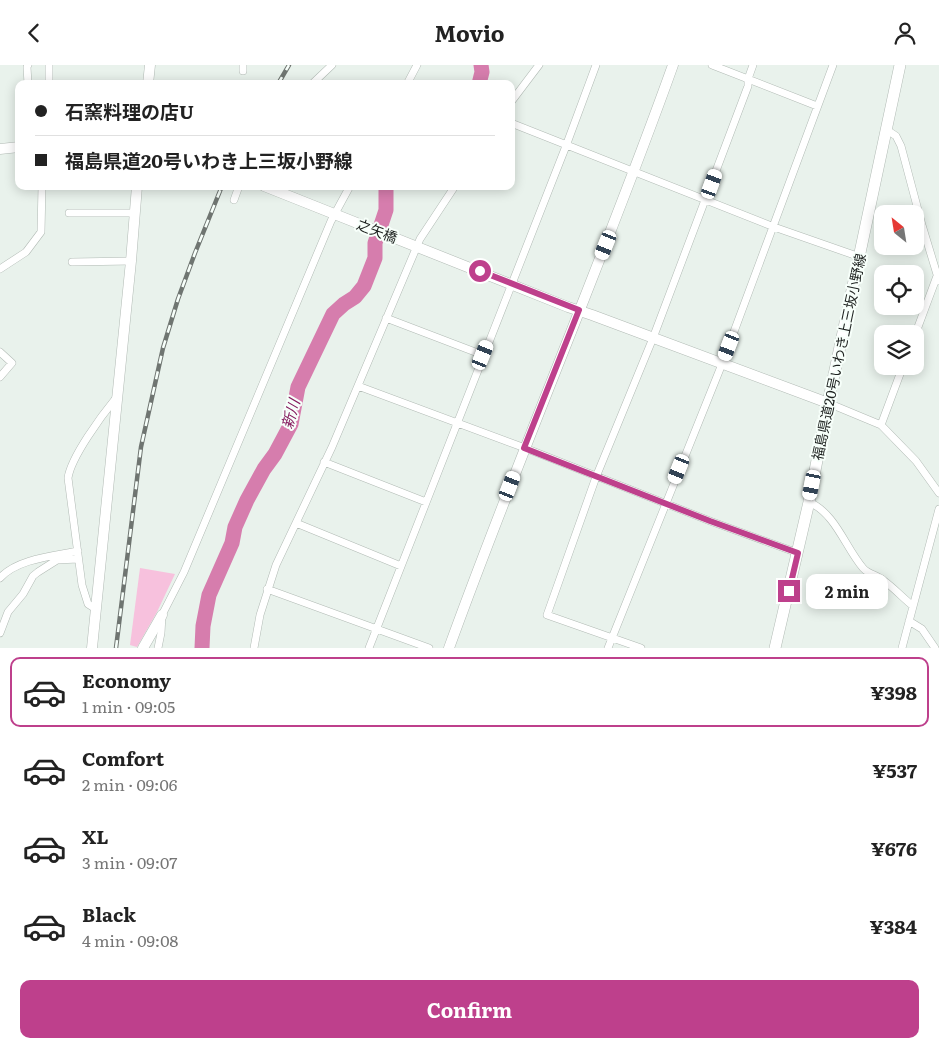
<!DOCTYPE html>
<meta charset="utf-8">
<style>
:root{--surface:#fff;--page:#f2f2f2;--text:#222;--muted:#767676;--line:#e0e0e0;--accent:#be408c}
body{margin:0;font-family:Literata,"Noto Sans JP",serif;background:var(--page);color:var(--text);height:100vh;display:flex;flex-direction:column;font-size:19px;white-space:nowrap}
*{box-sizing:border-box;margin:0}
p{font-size:16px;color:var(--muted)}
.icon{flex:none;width:28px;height:28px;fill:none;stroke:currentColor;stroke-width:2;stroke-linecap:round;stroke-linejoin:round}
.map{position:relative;height:583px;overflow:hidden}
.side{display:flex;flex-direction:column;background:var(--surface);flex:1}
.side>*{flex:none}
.guide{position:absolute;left:15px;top:15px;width:500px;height:110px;border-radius:10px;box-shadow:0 2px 12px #0003;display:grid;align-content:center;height:110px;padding:0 20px;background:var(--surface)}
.needle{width:32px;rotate:330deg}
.buttons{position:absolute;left:874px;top:140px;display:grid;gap:10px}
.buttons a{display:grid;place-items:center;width:50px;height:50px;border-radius:10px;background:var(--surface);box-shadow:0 2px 12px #0003;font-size:25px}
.end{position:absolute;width:22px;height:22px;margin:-11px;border:6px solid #be408c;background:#fff;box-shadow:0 0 0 2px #fff}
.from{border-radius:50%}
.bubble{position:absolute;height:35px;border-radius:10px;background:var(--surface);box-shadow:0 2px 12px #0003;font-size:16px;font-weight:700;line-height:35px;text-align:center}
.car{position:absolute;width:15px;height:30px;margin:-15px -8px;border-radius:6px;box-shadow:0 0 4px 1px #0007;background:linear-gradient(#fff 24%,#345 0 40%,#fff 0 76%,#345 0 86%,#fff 0)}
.guide b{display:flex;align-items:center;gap:18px;height:48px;font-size:19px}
.guide b+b{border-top:1px solid var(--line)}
.guide i{width:12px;height:12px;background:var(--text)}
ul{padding:9px 0 0;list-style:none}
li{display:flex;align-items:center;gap:15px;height:70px;margin:0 10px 8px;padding:0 10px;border:2px solid transparent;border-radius:10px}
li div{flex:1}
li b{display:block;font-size:19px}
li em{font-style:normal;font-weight:700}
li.current{border-color:var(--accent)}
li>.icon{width:45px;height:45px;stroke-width:1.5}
.action{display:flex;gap:10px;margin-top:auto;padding:10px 20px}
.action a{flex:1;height:58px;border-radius:10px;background:var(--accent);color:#fff;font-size:20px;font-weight:700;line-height:58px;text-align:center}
header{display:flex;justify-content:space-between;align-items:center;height:65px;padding:0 20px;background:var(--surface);font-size:22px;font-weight:700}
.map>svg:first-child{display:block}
.green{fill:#f7c1dd}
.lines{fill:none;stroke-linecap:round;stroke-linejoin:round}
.river{stroke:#d67dad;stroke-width:15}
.street-casing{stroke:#b1bab4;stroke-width:8}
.secondary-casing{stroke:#b1bab4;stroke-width:11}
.primary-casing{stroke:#b1bab4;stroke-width:12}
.street{stroke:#fff;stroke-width:7}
.secondary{stroke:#fff;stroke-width:10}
.primary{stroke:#fff;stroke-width:11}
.rail-casing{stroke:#6f7571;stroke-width:4.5}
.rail{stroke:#f7fffa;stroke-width:2.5;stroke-dasharray:8;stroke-linecap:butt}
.route{stroke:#be408c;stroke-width:6}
.labels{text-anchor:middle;stroke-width:4;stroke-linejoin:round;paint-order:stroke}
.street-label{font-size:14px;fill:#1c201e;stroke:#f7fffa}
.water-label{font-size:15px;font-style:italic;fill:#851b5e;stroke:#f7fffa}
</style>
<header><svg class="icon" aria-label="back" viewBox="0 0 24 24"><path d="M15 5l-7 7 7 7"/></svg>Movio<svg class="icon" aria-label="person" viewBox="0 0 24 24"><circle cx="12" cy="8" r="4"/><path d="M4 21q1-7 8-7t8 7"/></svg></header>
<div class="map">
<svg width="939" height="583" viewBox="0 0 939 583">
<rect width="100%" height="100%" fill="#e9f2ec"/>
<path class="green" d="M140,503l35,6 -18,38 -20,35 -7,-2z"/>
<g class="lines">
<path class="river" d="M479,19l3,-12 -1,-7
M202,583l1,-22 6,-31 23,-52 3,-16 12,-27 17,-31 11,-15 16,-30 7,-37 35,-73 11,-10 11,-7 9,-11 11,-28v-15l11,-33v-24"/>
<g class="street-casing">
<path id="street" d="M49,0v19
M243,0v6
M712,0l105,41
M28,19l-1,-17 1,-2
M312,19l20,-19
M407,19l10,-19
M511,37l28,-37
M511,58l263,104 86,30
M887,65l9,6 5,10 21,79 17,56
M234,135l5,-14
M69,148h66
M72,197l59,-1
M0,204l26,-17 15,-20 1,-46
M386,253l97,37
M915,270l22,-59
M0,287l12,11 -12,14
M358,321l167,62 185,73 88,32
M828,338l53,22 35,36 23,32
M881,360l22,-59
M324,397l102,40
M809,437c27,12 36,45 54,66 5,6 14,7 20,12 11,8 20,18 30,26
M296,458l105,43
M0,513c17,-19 53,-22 78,-27
M267,524l162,59
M96,544l-8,-5 -6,-19 -14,-107c3,-21 34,-63 48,-80
M909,556l13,8 13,19
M0,568l8,-21 15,-18 10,-18 5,-4 19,-12 21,-1
M158,583l3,-15 1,-18 22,-43 147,-351 19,-35
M254,583l6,-33 16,-50 56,-118 88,-208 35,-53
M369,583l197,-502 30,-81
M608,583l114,-284 111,-299
M641,583l-94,-33 49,-138 57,-139 95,-252v-7l5,-14
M902,583l37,-139"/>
</g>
<g class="secondary-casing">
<path id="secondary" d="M148,19l2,-19
M0,84l19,-2
M264,121l304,121 24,8 236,88
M92,583l39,-387 6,-75
M143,583l19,-33
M449,583c71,-196 154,-387 224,-583"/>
</g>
<g class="primary-casing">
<path id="primary" d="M775,583l34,-146 19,-99 72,-338"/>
</g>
<use href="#street" class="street"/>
<use href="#secondary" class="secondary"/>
<use href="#primary" class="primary"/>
<g class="rail-casing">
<path id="rail" d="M278,19l11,-19
M116,583l25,-201 22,-99 15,-49 17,-46 27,-67"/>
</g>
<use href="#rail" class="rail"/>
</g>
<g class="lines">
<path class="route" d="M480,206l99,39 -55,138 186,73 88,32 -9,38"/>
</g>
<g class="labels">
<g class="street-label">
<text transform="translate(377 166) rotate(21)" y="5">之矢橋</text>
<text transform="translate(839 292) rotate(-78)" y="5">福島県道20号いわき上三坂小野線</text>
</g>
<g class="water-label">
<text transform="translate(291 349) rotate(-74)" y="5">新川</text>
</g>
</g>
</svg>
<div class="buttons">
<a><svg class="needle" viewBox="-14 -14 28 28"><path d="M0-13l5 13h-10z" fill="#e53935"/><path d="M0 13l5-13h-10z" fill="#767676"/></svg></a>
<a><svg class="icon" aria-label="locate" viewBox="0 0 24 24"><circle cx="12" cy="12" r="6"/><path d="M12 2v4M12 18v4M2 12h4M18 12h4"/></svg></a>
<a><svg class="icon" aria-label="layers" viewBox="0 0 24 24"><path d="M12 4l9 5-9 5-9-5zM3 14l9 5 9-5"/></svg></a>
</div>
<i class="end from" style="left:480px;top:206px"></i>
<i class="end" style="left:789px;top:526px"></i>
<div class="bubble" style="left:806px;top:509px;width:82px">2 min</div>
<i class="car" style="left:712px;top:119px;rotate:20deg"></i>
<i class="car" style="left:606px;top:180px;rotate:202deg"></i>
<i class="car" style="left:729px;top:281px;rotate:201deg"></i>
<i class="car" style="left:483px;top:290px;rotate:22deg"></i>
<i class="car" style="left:679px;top:404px;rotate:202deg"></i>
<i class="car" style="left:812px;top:420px;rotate:191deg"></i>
<i class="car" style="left:510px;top:421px;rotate:21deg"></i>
<div class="guide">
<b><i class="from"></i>石窯料理の店U</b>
<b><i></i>福島県道20号いわき上三坂小野線</b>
</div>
</div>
<section class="side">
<ul>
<li class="current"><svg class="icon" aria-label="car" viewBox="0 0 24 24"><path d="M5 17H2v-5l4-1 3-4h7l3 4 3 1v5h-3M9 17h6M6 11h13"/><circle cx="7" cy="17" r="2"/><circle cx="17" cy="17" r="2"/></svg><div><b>Economy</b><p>1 min · 09:05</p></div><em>¥398</em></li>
<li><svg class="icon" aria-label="car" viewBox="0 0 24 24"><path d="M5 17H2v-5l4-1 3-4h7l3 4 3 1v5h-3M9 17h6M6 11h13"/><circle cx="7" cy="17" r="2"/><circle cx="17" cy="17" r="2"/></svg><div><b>Comfort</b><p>2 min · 09:06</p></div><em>¥537</em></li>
<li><svg class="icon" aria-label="car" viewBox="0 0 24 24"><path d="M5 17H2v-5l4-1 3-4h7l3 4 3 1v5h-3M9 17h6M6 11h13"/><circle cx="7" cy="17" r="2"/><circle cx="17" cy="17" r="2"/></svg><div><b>XL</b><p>3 min · 09:07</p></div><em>¥676</em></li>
<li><svg class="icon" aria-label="car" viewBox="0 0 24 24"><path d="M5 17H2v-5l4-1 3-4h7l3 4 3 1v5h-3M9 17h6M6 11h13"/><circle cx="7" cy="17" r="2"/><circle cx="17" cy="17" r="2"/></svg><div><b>Black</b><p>4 min · 09:08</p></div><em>¥384</em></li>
</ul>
<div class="action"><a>Confirm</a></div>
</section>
